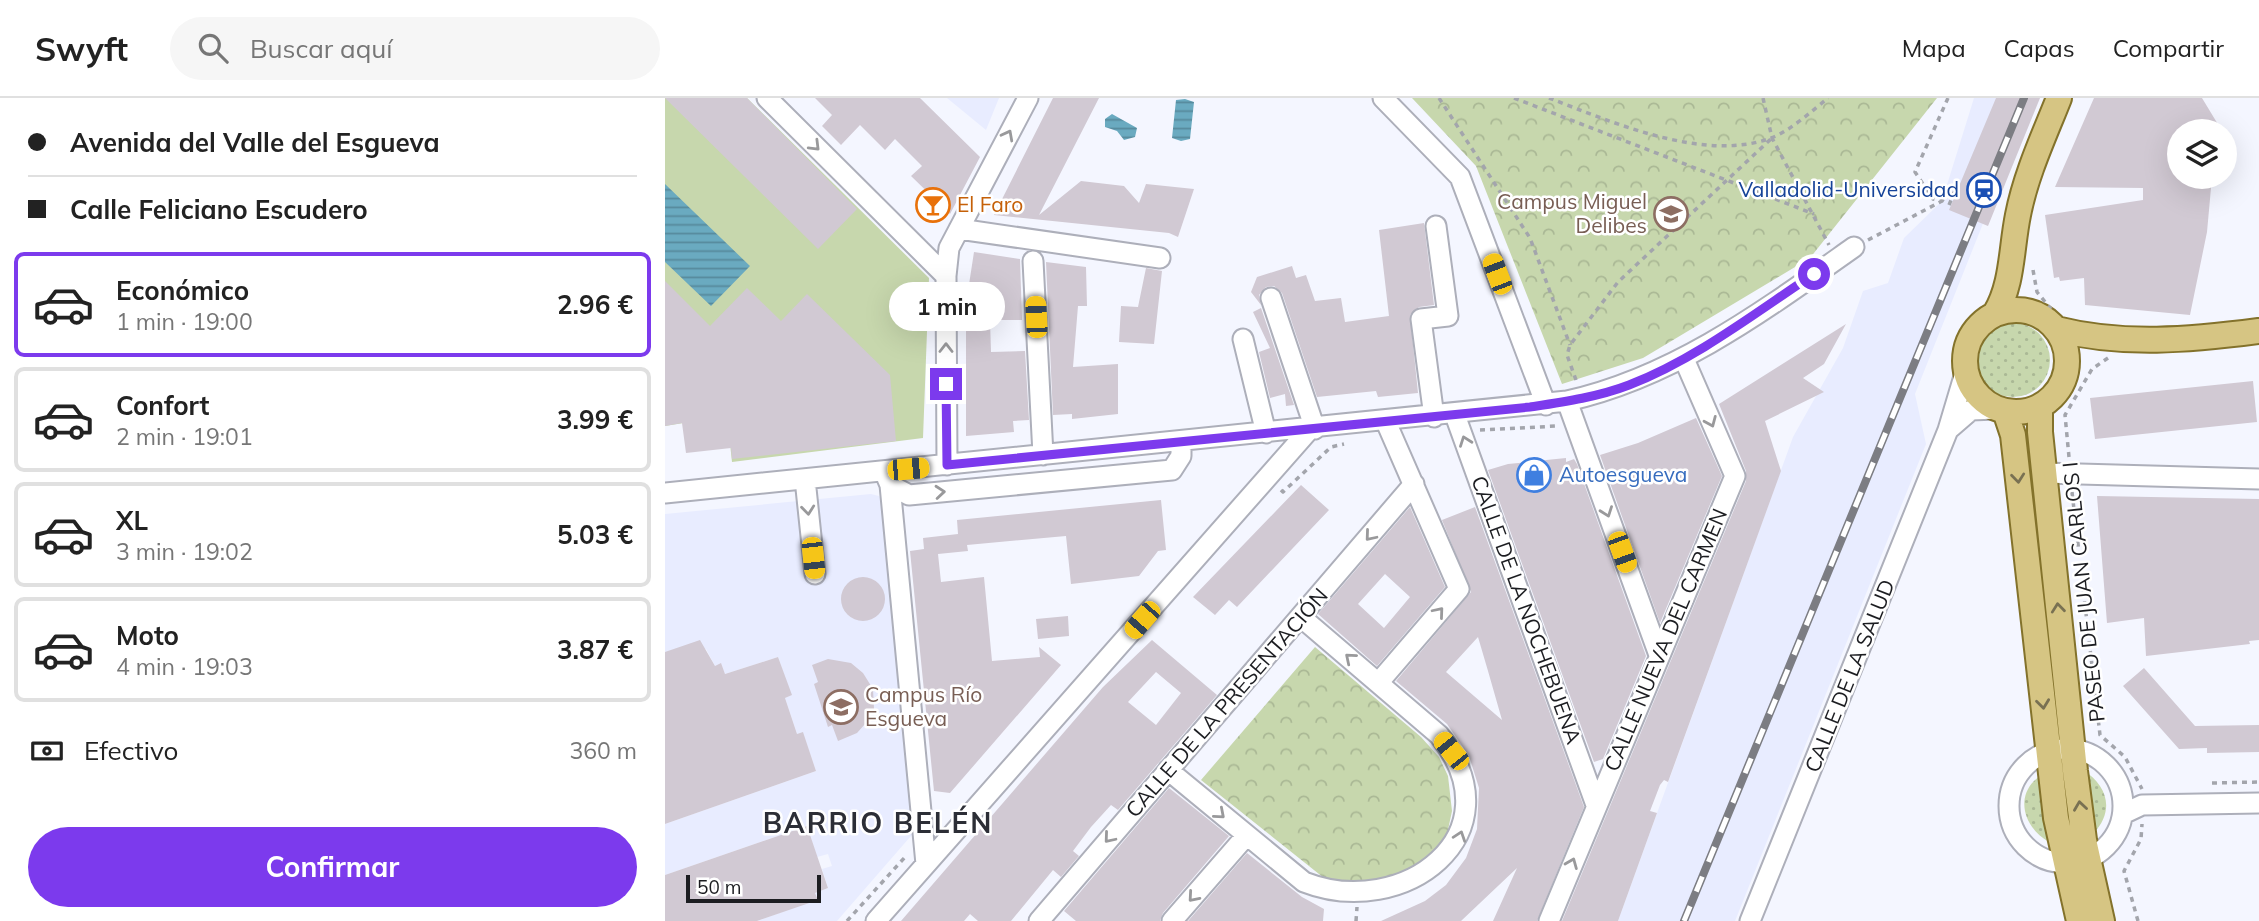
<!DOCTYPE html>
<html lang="es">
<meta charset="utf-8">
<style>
:root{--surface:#fff;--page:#f6f6f6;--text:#222;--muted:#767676;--line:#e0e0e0;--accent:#7c3aed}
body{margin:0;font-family:Mulish,sans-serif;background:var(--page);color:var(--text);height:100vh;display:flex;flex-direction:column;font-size:26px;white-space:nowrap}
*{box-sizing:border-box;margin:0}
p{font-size:23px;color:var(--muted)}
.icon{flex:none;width:38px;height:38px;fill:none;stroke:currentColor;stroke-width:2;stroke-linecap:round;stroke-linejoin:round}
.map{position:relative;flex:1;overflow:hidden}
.details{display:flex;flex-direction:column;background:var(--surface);width:665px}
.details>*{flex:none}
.top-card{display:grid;align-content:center;height:154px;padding:0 28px;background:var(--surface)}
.fabs{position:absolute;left:1502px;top:21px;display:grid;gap:14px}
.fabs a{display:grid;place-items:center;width:70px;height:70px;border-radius:50%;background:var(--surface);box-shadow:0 7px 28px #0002;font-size:35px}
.scale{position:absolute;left:21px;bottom:18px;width:135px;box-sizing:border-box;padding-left:7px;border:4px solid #1c1d21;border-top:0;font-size:19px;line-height:24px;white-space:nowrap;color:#1c1d21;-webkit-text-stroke:5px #fff;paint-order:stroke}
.end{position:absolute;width:32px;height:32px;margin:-16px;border:9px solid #7c3aed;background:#fff;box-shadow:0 0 0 4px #fff}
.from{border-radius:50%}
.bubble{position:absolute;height:49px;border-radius:24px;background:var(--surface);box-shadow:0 7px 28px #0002;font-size:23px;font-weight:700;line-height:49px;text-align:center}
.car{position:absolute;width:21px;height:42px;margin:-21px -10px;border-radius:9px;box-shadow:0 0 5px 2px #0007;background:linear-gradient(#f5c518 24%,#345 0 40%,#f5c518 0 76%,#345 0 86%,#f5c518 0)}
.top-card b{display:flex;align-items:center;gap:24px;height:66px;font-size:26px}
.top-card b+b{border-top:2px solid var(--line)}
.top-card i{width:18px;height:18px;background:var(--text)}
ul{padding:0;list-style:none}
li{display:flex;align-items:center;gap:21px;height:105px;margin:0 14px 10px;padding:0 14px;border:4px solid var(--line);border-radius:10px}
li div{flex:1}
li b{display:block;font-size:26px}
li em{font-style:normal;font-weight:700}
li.on{border-color:var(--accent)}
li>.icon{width:63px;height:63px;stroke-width:1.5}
.pay{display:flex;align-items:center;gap:18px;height:77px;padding:0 28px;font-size:26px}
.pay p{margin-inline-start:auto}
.button{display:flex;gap:14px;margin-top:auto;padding:14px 28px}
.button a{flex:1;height:80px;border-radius:42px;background:var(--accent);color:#fff;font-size:28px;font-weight:700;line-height:80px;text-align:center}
header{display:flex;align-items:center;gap:42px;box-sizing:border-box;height:98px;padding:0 35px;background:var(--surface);border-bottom:2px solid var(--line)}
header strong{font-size:33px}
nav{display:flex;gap:38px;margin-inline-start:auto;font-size:24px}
.search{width:490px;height:63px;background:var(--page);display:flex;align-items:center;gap:18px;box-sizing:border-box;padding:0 24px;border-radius:38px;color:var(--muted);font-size:26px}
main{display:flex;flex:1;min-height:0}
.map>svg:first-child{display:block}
.built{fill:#e8ecff}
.grass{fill:url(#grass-dots)}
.forest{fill:url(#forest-crowns)}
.pitch{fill:#c7d7ad}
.water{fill:url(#water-rules)}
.building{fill:#d1c9d3;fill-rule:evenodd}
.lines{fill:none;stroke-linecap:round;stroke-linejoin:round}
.minor-casing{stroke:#adafba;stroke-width:23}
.major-casing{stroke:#83722b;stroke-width:28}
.path{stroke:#a3a5ac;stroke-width:3.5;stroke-dasharray:5 5;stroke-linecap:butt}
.minor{stroke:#fff;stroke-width:19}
.major{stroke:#d6c583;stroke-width:24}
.rail-casing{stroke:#7c7d83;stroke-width:8}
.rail{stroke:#fff;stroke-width:5;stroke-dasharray:16;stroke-linecap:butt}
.oneway{stroke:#99999b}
.oneway2{stroke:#797152}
.route{stroke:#7c3aed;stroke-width:9}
.labels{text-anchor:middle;stroke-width:5;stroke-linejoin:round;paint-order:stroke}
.transit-label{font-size:21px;fill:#164399;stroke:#fff;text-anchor:end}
.education-label{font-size:21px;fill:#785e54;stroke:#fff;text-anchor:end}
.food-label{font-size:21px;fill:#c56008;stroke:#fff;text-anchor:start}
.shop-label{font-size:21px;fill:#366cbe;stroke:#fff;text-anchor:start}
.street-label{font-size:21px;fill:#1c1d21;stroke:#fff}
.district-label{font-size:28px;font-weight:bold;letter-spacing:2px;fill:#2c2e36;stroke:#fff}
</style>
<header>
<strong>Swyft</strong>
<div class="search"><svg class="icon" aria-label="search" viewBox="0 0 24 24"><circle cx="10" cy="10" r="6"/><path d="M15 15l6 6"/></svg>Buscar aquí</div>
<nav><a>Mapa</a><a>Capas</a><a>Compartir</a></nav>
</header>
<main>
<section class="details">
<div class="top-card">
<b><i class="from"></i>Avenida del Valle del Esgueva</b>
<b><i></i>Calle Feliciano Escudero</b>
</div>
<ul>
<li class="on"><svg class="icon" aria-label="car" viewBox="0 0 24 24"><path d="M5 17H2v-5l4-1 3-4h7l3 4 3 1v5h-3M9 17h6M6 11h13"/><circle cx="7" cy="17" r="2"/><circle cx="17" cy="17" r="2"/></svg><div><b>Económico</b><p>1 min · 19:00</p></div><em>2.96 €</em></li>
<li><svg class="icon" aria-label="car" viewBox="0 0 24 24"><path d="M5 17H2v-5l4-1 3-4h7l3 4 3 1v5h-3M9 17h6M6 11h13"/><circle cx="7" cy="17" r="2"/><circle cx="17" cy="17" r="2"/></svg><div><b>Confort</b><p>2 min · 19:01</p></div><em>3.99 €</em></li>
<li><svg class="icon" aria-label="car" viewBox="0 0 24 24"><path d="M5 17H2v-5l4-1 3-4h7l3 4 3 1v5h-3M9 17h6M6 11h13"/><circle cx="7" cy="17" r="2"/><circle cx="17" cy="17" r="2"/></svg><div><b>XL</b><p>3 min · 19:02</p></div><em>5.03 €</em></li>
<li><svg class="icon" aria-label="car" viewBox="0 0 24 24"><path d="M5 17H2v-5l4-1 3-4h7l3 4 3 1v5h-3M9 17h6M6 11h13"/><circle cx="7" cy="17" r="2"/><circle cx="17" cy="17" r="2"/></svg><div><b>Moto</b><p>4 min · 19:03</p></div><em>3.87 €</em></li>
</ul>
<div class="pay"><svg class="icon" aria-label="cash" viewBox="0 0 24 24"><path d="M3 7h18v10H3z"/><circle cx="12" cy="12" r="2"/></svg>Efectivo<p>360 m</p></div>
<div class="button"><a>Confirmar</a></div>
</section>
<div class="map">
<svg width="1594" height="823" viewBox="0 0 1594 823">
<defs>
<pattern id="grass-dots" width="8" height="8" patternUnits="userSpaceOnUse" patternTransform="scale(1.75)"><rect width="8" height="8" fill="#c7d7ad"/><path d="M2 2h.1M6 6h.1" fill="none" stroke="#aab895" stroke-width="1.8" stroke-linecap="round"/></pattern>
<pattern id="forest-crowns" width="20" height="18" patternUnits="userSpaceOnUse" patternTransform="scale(1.75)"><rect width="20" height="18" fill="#c7d7ad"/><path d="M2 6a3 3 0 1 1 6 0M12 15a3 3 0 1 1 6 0" fill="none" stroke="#aab895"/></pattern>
<pattern id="water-rules" width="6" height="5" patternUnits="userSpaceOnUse" patternTransform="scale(1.75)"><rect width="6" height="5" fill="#6aaac0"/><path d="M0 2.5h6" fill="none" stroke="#568a9c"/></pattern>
</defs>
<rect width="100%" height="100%" fill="#f4f6ff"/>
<path class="built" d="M282,0h52l-13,32z
M1309,0h64l-54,123 -69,173 11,50 -191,477h-117l175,-484 50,-89 20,-57 25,-8 16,-45 38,-37z
M206,396l8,2 4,6 34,327 -80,92h-80l61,-22 -3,-6 13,-5 -6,-19 10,-3 -4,-12 -11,3 -10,-31 -142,49v-51l151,-53 -13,-38 -6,1 -12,-36 6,-3 -13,-38 -53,17 -4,-10 -6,2 -9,-17 -41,9v-144z"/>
<path class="grass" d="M1311 262a37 37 0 1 1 74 0a37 37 0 1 1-74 0Z
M1418,672c25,16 32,41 10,64z
M1375,678l9,66c-25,-14 -36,-47 -9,-66z"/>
<path class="forest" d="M747,0h525l-127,160 -167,100 -81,26 -86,-218z
M650,549l106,90 18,20 9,19 4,35 -6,28 -6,9 -36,34h-75l-128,-102z"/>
<path class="pitch" d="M0,0h82l182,180 -6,160 -191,24 -5,-46 -62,10z"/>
<path class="water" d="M520,1l9,3 -4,37 -9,2 -9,-3 4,-38z
M447,16l25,14 -2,9 -11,3 -7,-9 -12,-4v-8z
M0,86l85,82 -39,40 -46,-44z"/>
<path class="building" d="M0,0h82l110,111 -39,40z
M150,0h105l60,59 -30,57 -39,-38 11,-10 -27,-27 -10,11 -25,-25 -19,20 -19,-19 10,-11z
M388,0h46l-60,117 42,-34 43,5 15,17 7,-19 48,5 -16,48 -9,-4 -175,-18z
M1331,0h44l-52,128 -39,-16z
M1429,0h108l20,33h-43v46h33l-5,55 -17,83 -105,-10 -1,-27 -24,3 -1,-4 -5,1 -9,-63 98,-15v-12l-88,-1z
M759,125l10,82 -15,2 -9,8 8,78 -40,4 -2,-6 -59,6 -35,-104 -8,-7 -8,1 -7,8 2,10 -10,-13 6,-15 35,-11 4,12 10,-3 9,26 26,-3 4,24 44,-6 -10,-86z
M309,154l46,7 2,61h-32l1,32 34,-1 4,69 -16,1 1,11 -48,4v-132z
M381,164l40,5 1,39h-9l-5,61 45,-3v50l-46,5v-5l-19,1z
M481,170l16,3 -8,73 -35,-2 2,-36 17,1z
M0,183l45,45 37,-38 34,33 26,-27 83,81 6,66 -164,18 -1,-11 -45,5 -4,-30 -17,3z
M596,210l33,97 -8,1 -1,-12 -15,4 -11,-46 11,-4 -17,-36z
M1181,226l-22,40 -21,14 21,14 -59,29 16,50 -113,311 -4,-2 -4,5 -10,26 7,2 -39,108h-56l184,-440v-10l-27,-67z
M1588,283l4,41 -162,17 -5,-41z
M1031,320l26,58 -62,147 -60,-168 38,-12z
M901,360v4l8,-3 3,5 69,192 -43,103 -9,3 -106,-292 20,-6z
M636,387l28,25 -92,97 -8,-7 -14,15 -22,-18z
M1432,398l162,3v141l-10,1 1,3 -104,12 -2,-38 -37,5z
M496,402l5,50 -8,1 -19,25 -68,8 -5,-48 -99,9 1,6 -30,3 3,28 43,-5 8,84 48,-4 -1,-10 22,18 -111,128 -16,-2 -24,-240 14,-2 -1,-11 35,-4 -1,-14z
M745,409l35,80 -68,79 -59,-52zM720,476l25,23 -26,31 -26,-24z
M810,409l109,300 -47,114h-44l24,-53 -56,53h-80l44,-20 21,-16 20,-27 11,-29 2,-41 -10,-32 -22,-32 -51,-43 75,-89 -29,-72zM813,539l10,34 14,49 -56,-48z
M176 501a22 22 0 1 1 44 0a22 22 0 1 1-44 0Z
M403,518l1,20 -31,3 -2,-20z
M35,542l15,26 6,-3 4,11 53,-17 14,38 -7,3 12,36 6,-2 13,39 -151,53v-172z
M487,542l65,55 -99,115 -7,-5 -20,22 -18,24 6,5 -18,21 -8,-7 -42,51h-33l-8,-7 -6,7h-63l202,-234zM491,574l25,21 -25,32 -28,-23z
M163,561l23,4 12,10 10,16 1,20 -9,15 -8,9 -19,8 -6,-16 -4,2 -14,-43 4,-2 -6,-17z
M1479,570l51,58 64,-1v27l-52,1v-5l-28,1 -56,-63z
M504,690l60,48 -66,77 -3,8h-84l-12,-10z
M142,728l21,62 -13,5 3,7 -61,21h-92v-46z
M582,755l55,44 22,12 -1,12h-135z"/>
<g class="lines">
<g class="minor-casing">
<path id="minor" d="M102,0l179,178
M718,0l77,79 86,228
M294,131l201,29
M368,163l10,194
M606,200l44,131
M578,241l23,94
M902,303l92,254
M790,317l141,390
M769,319l-13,-98 27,-3 -12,-90
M1284,331l22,-19 25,-1
M282,367l-1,-189 3,-28 79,-150
M1379,375l215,6
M222,380l3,7 19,10 263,-25 9,-14v-14
M140,381l10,95
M225,387l36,379
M0,395l902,-92c108,-24 198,-91 287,-154
M714,584l80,-93 -73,-167
M1344 708a57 57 0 1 1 114 0a57 57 0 1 1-114 0Z
M503,672l136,112c99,39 215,-48 135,-147l-137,-117
M1458,716l19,-9 117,-2
M211,823l434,-492
M374,823l375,-437
M507,823l74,-85
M884,823l186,-445 -51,-117
M1085,823l198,-491 17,-57"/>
</g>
<g class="major-casing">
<path id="major" d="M1300 263a51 51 0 1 1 102 0a51 51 0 1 1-102 0Z
M1330,216c18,-30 16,-65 23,-99 8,-41 26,-79 41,-117
M1391,231c67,17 134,11 203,2
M1375,309v25l35,339 9,69 18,81
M1340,313l8,24 43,383 23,103"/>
</g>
<path class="path" d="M774,0l91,140 40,107
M849,0l300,116
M884,0c63,24 155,65 222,40 19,-7 41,-27 57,-40
M1098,0l9,40 57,107
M1283,0l-33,74 18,27 9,2 9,-15 5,2
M1284,107l7,-17
M1203,142l74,-39
M1368,172l4,22 14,17
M911,282l-9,-25 3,-10 48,-63 154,-144
M815,332l77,-4
M1404,359l-4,-42 27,-46 16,-11
M616,392l2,2 48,-45 13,-3
M1407,394l28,243 25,22 17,32
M1547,685l47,-1
M182,823l59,-65
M691,823l1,-14
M1473,823l-14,-50 17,-32 1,-15"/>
<use href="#minor" class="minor"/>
<use href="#major" class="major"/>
<g class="rail-casing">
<path id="rail" d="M1019,823l340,-823"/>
</g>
<use href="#rail" class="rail"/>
</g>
<defs><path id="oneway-chevron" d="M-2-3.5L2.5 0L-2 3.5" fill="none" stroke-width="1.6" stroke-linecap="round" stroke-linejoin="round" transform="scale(1.75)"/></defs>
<g class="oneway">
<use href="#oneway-chevron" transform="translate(343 37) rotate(-62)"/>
<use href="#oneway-chevron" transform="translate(150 48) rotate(45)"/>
<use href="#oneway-chevron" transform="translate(281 250) rotate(-90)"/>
<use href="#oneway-chevron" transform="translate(1046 324) rotate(67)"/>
<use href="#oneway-chevron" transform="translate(800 343) rotate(-110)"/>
<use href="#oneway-chevron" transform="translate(275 394) rotate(-5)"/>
<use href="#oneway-chevron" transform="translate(143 412) rotate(84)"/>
<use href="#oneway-chevron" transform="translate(942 414) rotate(70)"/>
<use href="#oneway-chevron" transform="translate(705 438) rotate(130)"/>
<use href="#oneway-chevron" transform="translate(774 514) rotate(-50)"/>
<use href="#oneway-chevron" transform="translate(685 560) rotate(-140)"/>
<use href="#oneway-chevron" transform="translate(555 716) rotate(41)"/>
<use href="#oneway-chevron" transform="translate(795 738) rotate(-71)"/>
<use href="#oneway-chevron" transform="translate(444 740) rotate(130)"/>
<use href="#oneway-chevron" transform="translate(907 765) rotate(-68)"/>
<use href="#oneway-chevron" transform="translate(528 799) rotate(131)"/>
</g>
<g class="oneway2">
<use href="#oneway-chevron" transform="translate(1353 380) rotate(84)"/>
<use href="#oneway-chevron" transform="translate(1393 510) rotate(-96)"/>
<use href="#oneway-chevron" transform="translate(1378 606) rotate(83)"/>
<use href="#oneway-chevron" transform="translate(1415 708) rotate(-98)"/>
</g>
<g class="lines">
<path class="route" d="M281,286l1,81 583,-58c33,-5 68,-10 99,-22 67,-26 126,-72 185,-111"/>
</g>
<defs>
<g id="station-ring" transform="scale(1.75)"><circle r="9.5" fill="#fff" stroke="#1a4fb4" stroke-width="1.5"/><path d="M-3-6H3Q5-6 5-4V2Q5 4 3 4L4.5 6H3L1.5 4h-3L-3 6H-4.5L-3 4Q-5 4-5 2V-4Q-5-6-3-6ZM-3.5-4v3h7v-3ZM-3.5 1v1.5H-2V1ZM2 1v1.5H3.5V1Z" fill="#1a4fb4"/></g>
<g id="bar-ring" transform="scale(1.75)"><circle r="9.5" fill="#fff" stroke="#e8710a" stroke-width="1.5"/><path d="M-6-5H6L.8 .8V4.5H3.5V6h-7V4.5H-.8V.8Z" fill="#e8710a"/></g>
<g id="university-ring" transform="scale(1.75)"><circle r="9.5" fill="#fff" stroke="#8d6e63" stroke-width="1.5"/><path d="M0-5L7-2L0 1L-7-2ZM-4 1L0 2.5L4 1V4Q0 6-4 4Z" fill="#8d6e63"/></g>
<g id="shop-ring" transform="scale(1.75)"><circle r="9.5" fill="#fff" stroke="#3f7fe0" stroke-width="1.5"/><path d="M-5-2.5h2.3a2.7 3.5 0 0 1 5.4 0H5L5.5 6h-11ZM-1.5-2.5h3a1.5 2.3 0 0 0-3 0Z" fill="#3f7fe0"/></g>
</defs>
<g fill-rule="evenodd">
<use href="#station-ring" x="1319" y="92"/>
<use href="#bar-ring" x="268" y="107"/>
<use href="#university-ring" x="1006" y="116"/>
<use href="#shop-ring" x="869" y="377"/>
<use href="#university-ring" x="176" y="609"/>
</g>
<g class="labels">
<g class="transit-label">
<text x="1294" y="99">Valladolid-Universidad</text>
</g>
<g class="education-label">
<text x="982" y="111">Campus Miguel<tspan x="982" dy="24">Delibes</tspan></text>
<text x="200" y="604" text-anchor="start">Campus Río<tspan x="200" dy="24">Esgueva</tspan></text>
</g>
<g class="food-label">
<text x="292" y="114">El Faro</text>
</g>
<g class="shop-label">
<text x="894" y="384">Autoesgueva</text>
</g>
<g class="street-label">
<text transform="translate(1419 494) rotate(-96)" y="7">PASEO DE JUAN CARLOS I</text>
<text transform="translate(861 512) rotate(70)" y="7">CALLE DE LA NOCHEBUENA</text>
<text transform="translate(1001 542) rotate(-67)" y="7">CALLE NUEVA DEL CARMEN</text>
<text transform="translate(1185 578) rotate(-68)" y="7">CALLE DE LA SALUD</text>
<text transform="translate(562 605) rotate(-49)" y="7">CALLE DE LA PRESENTACIÓN</text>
</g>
<g class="district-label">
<text x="213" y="735">BARRIO BELÉN</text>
</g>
</g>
</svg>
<div class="fabs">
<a><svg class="icon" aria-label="layers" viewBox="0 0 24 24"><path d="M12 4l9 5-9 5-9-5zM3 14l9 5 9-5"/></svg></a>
</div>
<div class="scale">50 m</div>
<i class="end from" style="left:1149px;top:176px"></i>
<i class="end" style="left:281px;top:286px"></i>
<div class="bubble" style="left:224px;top:184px;width:116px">1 min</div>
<i class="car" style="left:832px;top:176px;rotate:339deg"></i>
<i class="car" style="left:371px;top:219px;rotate:357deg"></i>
<i class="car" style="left:243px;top:371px;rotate:85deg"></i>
<i class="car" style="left:957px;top:454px;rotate:160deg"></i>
<i class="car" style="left:148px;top:460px;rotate:174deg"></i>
<i class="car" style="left:477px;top:522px;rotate:221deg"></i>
<i class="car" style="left:786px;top:653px;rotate:321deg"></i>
</div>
</main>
